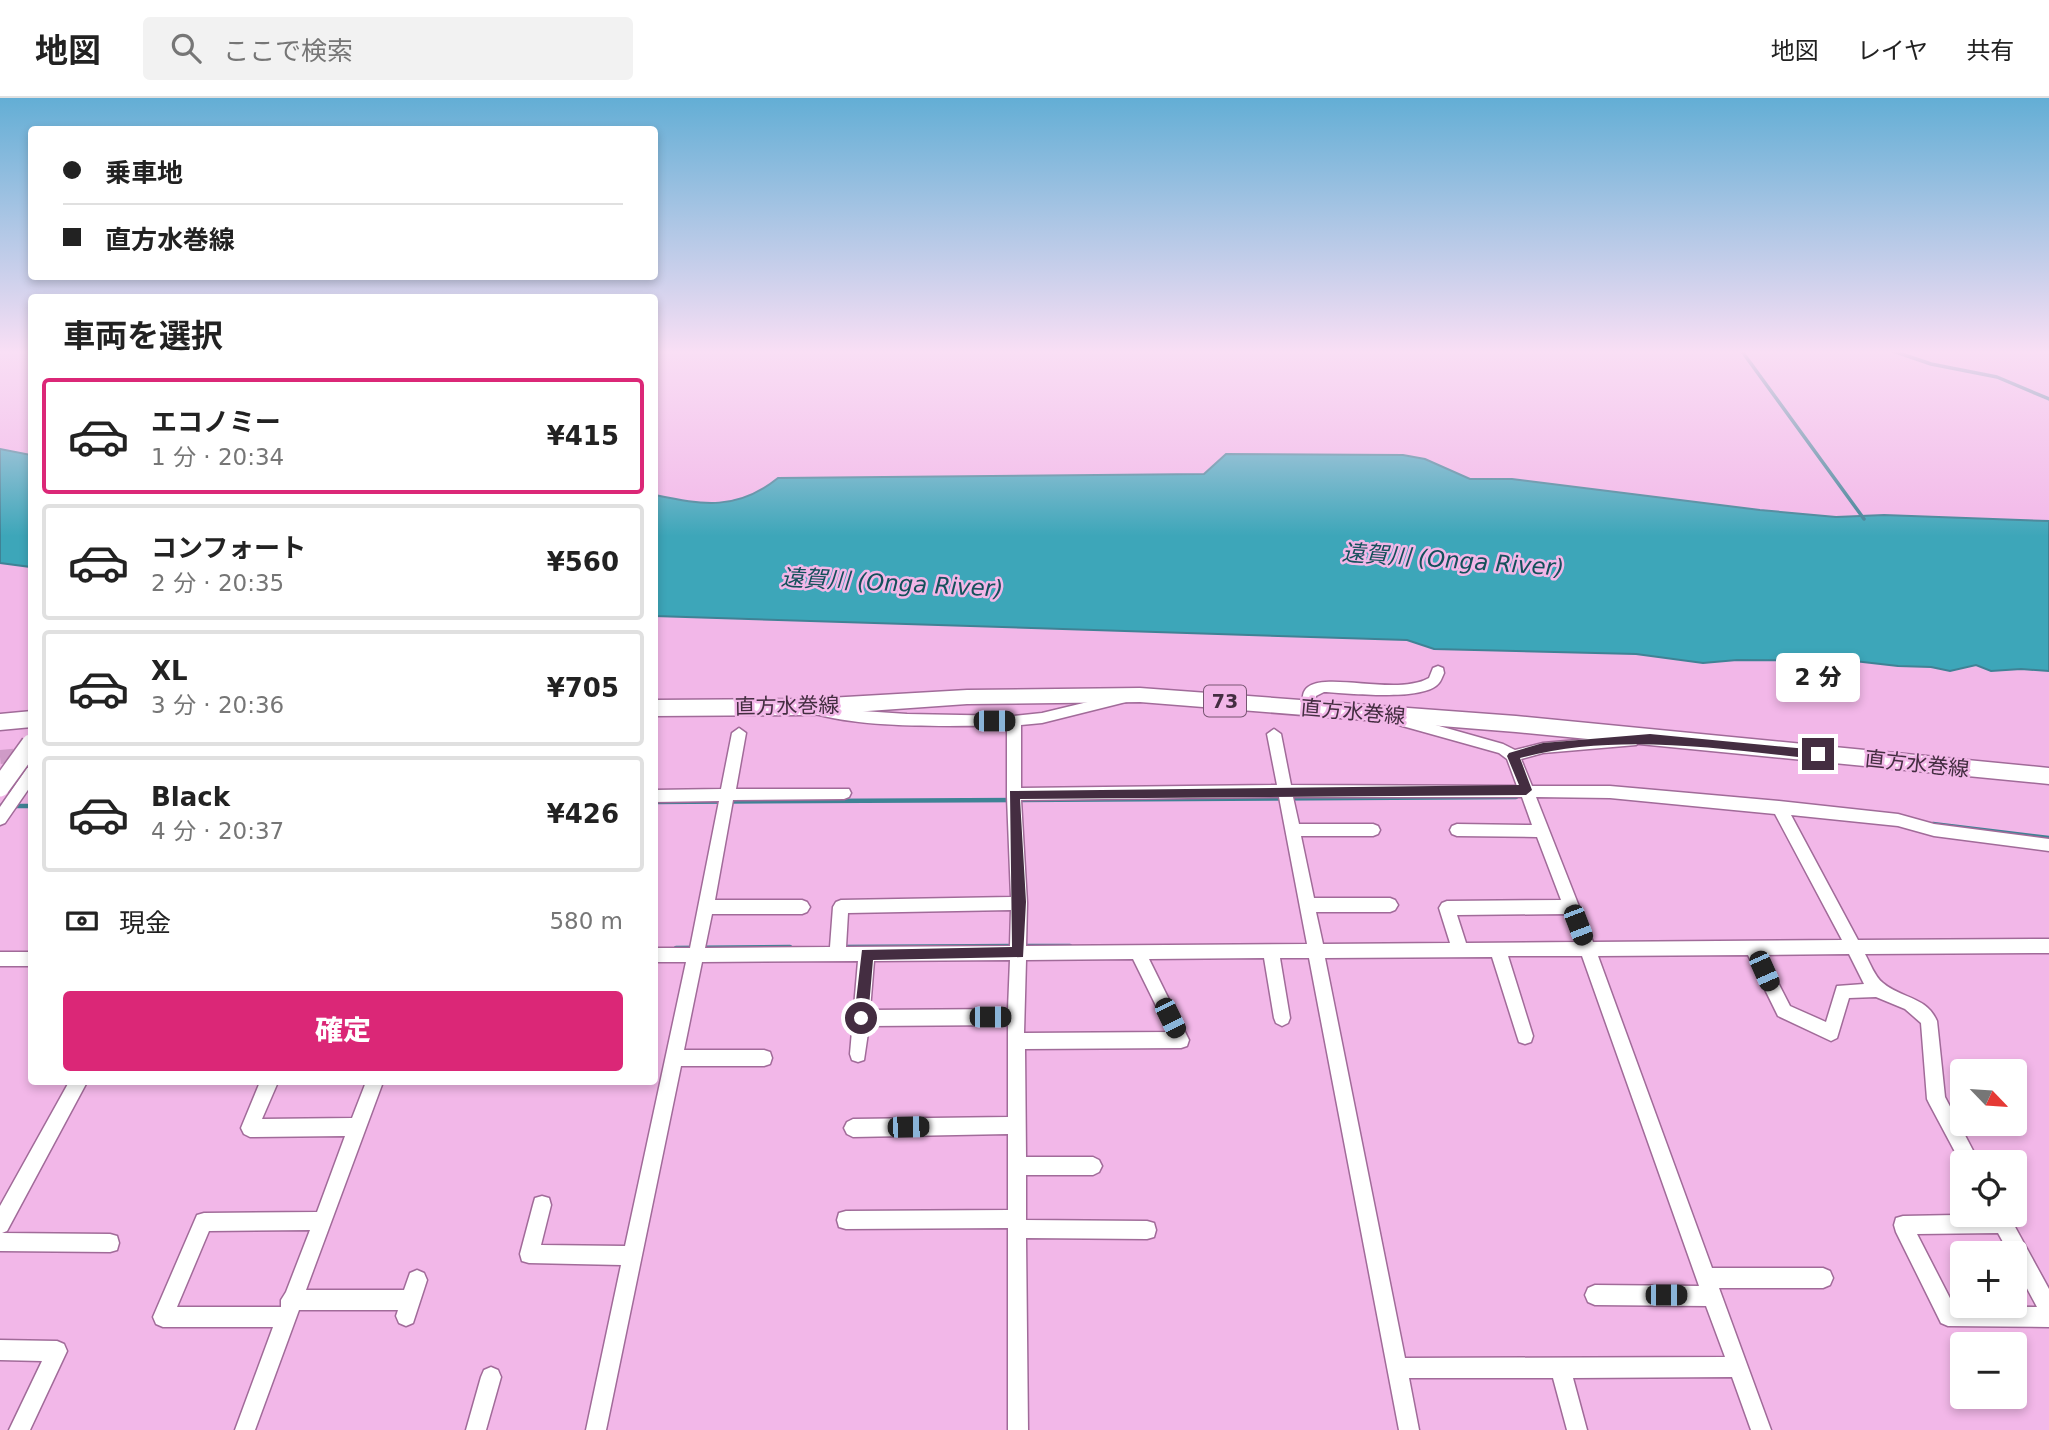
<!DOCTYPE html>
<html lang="ja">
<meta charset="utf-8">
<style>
:root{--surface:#fff;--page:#f2f2f2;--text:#222;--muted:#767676;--line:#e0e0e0;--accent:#db2777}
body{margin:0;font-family:"DejaVu Sans","Noto Sans JP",sans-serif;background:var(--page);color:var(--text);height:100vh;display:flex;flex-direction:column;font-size:26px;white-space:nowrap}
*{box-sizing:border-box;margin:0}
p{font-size:23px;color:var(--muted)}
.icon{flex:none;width:38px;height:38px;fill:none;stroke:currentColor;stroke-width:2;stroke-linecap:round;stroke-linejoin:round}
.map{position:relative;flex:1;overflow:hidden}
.drawer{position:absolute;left:28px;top:196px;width:630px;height:791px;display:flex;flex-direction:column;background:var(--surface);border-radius:7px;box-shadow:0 4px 10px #0003}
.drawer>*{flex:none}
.guide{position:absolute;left:28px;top:28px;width:630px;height:154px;border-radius:7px;box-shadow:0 4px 10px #0003;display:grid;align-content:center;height:154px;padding:0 35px;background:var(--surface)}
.needle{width:46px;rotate:115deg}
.tools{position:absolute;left:1950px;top:961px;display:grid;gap:14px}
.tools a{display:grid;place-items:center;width:77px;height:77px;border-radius:7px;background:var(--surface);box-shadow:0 4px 10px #0003;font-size:35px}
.end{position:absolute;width:32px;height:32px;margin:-16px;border:9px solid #442d41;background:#fff;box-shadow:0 0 0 4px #fff}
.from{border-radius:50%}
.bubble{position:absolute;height:49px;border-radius:7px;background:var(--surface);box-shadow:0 4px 10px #0003;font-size:23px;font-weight:800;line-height:49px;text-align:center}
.car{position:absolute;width:21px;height:42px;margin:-21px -10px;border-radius:9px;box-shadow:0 0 5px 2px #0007;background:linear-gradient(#222 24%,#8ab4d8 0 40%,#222 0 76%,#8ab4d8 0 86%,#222 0)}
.guide b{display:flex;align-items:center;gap:24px;height:66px;font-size:26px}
.guide b+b{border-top:2px solid var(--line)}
.guide i{width:18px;height:18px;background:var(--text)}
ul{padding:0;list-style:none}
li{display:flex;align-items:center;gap:21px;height:116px;margin:0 14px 10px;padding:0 21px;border:4px solid var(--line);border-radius:7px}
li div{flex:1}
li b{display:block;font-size:26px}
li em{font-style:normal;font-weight:800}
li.on{border-color:var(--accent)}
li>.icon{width:63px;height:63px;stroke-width:1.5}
h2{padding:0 35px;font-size:32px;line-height:84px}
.pay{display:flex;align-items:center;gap:18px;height:77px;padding:0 35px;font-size:26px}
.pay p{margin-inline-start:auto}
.button{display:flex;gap:14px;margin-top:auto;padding:14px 35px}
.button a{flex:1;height:80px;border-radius:7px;background:var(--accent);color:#fff;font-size:28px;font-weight:800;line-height:80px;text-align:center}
header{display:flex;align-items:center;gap:42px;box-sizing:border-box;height:98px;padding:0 35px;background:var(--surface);border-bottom:2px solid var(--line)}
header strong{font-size:33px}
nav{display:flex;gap:38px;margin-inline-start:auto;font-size:24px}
.search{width:490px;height:63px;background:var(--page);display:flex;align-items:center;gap:18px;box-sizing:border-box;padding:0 24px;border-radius:7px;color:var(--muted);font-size:26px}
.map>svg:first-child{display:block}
.water{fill:#3da6b9;stroke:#3f8295;stroke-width:2}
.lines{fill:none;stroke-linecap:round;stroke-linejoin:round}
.stream-far1{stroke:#3f8295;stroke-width:3.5}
.stream{stroke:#3f8295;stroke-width:4.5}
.street-tunnel{stroke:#cf9bc7;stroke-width:14;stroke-dasharray:14 7;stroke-linecap:butt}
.street-casing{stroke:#a16b99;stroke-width:3}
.primary-casing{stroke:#a16b99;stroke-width:3}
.street{fill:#fff;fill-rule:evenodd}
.primary{fill:#fff;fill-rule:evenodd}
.secondary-bridge-casing{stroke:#a16b99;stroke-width:22;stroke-linecap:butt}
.secondary-bridge{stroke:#fff;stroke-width:19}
.route{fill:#442d41}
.labels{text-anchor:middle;stroke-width:5;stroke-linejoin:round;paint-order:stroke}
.shield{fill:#f2b7e8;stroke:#785673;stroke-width:2}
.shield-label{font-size:19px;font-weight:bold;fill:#442d41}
.street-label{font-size:21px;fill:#442d41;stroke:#f2b7e8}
.water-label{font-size:23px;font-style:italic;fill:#14505a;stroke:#f2b7e8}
</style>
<header>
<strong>地図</strong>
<div class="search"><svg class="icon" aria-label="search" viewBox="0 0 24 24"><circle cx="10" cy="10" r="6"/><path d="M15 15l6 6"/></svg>ここで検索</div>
<nav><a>地図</a><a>レイヤ</a><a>共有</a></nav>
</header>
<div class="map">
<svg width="2049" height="1332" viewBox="0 0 2049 1332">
<rect width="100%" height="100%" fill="#f2b7e8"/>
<path class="water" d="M0,351l31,6v112l-31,-4z
M1226,356l177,1 22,4 45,20h42l248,31 76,7 48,-2 165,6v150l-28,-2 -30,2 -15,-6 -26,6 -19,-4 -33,-1 -44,-5 -117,-1 -34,3 -67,-9 -202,-5 -27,-9 -752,-24v-121c48,10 82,16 123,-17l426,-4z"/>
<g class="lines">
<path class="stream-far1" d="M1741,252l123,169
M1890,252l41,14 66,13 52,22"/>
<path class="stream" d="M654,704l862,-5
M0,708h32
M1933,726l116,14
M1023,848h47
M841,849l173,-1
M676,850l114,-1"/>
<path class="street-tunnel" d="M0,659l30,-3"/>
<g class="street-casing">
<path id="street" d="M1438,568l5,2 1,5c-1,2 -3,8 -5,10 -15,19 -91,10 -115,9l-8,4 -1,16 -5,1 -7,-5c0,-7 -2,-16 5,-21 20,-15 90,9 121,-9l4,-10z
M1125,595l7,5 -2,3 -88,22 -21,2v63l256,-3 -10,-51 7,-5 7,5 10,51 226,1 -10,-27 -8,-6 -111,-31 -2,-4 7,-5 110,31 12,6 28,-7 93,-8 7,5 -7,5 -93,8 -22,6 11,27h78l169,15 119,13 36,10 115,15v12l-115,-15 -36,-10 -107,-11 67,125 191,-1v14l-184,1c5,9 10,23 18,29 19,16 43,13 54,38l8,76 34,65h-17v3l-32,-60 -3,-6 -6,-76 -16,-14 -29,-12 -27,1 -12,40 -6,3 -53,-25 -30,-61 -150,1 114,312h111l7,3 3,7 -3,7 -7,3h-104l52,142h-20l-19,-53 -159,1 14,52h-20l-14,-52h-144l10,52h-20l-90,-472h-29l10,60 -2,5 -6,3 -6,-3 -2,-5 -10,-60 -115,1 40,81 -2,6 -6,2 -156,1 1,108h67l6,3 3,6 -3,6 -6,3h-67v45l121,1 7,2 2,7 -2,7 -7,2 -121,-1 2,192h-20v-202l-162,1 -7,-2 -2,-7 2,-7 7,-2 162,-1v-76l-155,3 -6,-3 -3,-6 3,-6 6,-3 155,-2v-92l-139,1 -5,34 -6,2 -6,-2 -2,-6 8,-93 -156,1 -18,88h80l6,2 2,6 -2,6 -6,2h-83l-75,364h-20l35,-165 -92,-2 -7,-2 -2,-7 13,-49 2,-7 7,-2 7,2 2,7 -10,40 84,1 61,-284h-32v-14h36l29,-147 -65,1v-12l67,-1 11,-56 7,-5 7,5 -10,56h113l2,4 -2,4 -5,2 -111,1 -18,100h87l5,2 3,5 -3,5 -5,2h-90l-7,34 125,-1 3,-40 3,-5 5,-2 170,-3 -4,-100v-71c-63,-1 -138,4 -199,-14l-2,-4 2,-4 5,-1 20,6 74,5 107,2 28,-3zM1279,699l28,147 -281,2 1,-43 -6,-103zM1293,699h229l10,28 -75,-1 -5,2 -2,4 2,4 5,2 80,1 24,63 -114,1 -5,2 -3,5 11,35 -127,1 -7,-32h74l5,-2 3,-5 -3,-5 -5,-2h-76l-13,-62h72l5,-2 2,-4 -2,-4 -5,-2h-74zM1536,699l74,1 165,16 67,126 -249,2zM1011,812l-1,36 -164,1 2,-34zM1566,816l11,28 -111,1 -9,-28zM1849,856l15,30 -27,2 -11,36 -36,-16 -26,-51zM1508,858h74l117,330 -104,-1 -7,3 -3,7 3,7 7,3 111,1 19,51 -320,1 -80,-400 167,-1 25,79 2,6 6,2 6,-2 2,-6zM1133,861l36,73 -145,1 2,-73zM1010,862l-2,49 -138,1 4,-49z
M32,669v17l-27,39 -5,2v-18l27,-39z
M0,854h32v14h-32z
M69,984h18l-80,149 -5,2 108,1 7,2 2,7 -2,7 -7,2 -110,-1v-45z
M260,984h18l-16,37 90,-1 14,-36h17l-77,208h98l6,-17 7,-3 7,3 3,7 -14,43 -7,3 -7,-3 -3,-7 2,-6h-99l-44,120h-20l38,-103h-110l-7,-3 -3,-7 44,-102 7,-2 113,-1 28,-76 -95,1 -6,-3 -3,-6zM310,1132l-24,62 -5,8v7h-104l32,-76z
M2008,1116l41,75v38l-101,-1 -7,-3 -45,-91 -2,-7 2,-7 7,-2zM1998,1135l11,20h5v11l23,43 -83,-1 -37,-72z
M0,1242l57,1 7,3 3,7 -37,79h-21l33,-69 -42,-1z
M491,1269l7,3 3,7 -15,53h-20l15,-53 3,-7z"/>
</g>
<g class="primary-casing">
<path id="primary" d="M1140,590l376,28 533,52v16l-533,-52 -376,-30 -173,2 -156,11 -157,1v-16l157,-1 156,-9z
M32,613v16l-32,3v-16z"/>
</g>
<use href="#street" class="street"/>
<use href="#primary" class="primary"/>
<g class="secondary-bridge-casing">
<path id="secondary-bridge" d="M0,689l31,-43"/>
</g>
<use href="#secondary-bridge" class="secondary-bridge"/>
</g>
<linearGradient id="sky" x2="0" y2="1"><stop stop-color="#63aed5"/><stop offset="0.58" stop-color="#f9dff5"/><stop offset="1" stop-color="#f9dff5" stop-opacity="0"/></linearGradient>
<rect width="2049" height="438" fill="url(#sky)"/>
<path class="route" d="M1650,636l168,16 5,4 -5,5c-99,-10 -201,-27 -298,-1l12,32 -6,5 -506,4 6,103 -3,55 -150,3 -5,58 -7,6 -7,-6 8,-68 150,-3 -2,-156 509,-6 -12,-29 2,-3 34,-10z"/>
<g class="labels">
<rect class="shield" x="1204" y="587.5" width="42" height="31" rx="5"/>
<g class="shield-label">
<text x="1225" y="610">73</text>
</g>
<g class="street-label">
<text transform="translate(787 608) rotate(-1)" y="7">直方水巻線</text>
<text transform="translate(1353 614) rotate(5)" y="7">直方水巻線</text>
<text transform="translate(1917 666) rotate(6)" y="7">直方水巻線</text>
</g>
<g class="water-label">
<text transform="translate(1453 462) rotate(4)" y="8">遠賀川 (Onga River)</text>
<text transform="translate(892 485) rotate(3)" y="8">遠賀川 (Onga River)</text>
</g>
</g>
</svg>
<div class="tools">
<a><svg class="needle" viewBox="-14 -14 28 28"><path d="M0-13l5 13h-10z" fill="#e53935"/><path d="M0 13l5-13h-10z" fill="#767676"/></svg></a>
<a><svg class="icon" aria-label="locate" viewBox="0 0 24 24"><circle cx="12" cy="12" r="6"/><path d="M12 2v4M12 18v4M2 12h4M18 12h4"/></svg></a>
<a>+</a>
<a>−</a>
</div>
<i class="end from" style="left:861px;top:920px"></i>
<i class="end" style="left:1818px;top:656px"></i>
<div class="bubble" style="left:1776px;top:555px;width:84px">2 分</div>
<i class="car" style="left:994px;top:623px;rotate:90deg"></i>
<i class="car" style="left:1578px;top:827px;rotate:159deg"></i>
<i class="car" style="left:1764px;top:873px;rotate:156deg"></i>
<i class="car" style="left:990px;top:919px;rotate:90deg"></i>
<i class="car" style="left:1170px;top:920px;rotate:154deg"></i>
<i class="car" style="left:908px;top:1029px;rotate:89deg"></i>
<i class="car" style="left:1666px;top:1197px;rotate:90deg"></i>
<div class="guide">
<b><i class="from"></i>乗車地</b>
<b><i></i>直方水巻線</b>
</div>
<section class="drawer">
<h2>車両を選択</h2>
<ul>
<li class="on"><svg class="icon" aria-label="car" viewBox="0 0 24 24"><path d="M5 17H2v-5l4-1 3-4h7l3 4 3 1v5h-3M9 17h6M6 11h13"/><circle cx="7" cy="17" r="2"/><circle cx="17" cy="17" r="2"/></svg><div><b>エコノミー</b><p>1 分 · 20:34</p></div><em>¥415</em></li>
<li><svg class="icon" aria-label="car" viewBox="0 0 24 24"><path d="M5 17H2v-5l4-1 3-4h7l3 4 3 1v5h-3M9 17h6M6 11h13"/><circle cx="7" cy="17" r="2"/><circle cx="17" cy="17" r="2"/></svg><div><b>コンフォート</b><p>2 分 · 20:35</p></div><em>¥560</em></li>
<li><svg class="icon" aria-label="car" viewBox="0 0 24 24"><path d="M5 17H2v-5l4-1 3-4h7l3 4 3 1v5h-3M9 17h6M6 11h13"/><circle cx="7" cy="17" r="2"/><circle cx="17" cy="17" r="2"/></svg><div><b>XL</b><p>3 分 · 20:36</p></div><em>¥705</em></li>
<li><svg class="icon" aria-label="car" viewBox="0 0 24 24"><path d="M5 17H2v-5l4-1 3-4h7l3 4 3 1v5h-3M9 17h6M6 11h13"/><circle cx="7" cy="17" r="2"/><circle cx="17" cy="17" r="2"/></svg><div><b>Black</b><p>4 分 · 20:37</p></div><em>¥426</em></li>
</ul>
<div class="pay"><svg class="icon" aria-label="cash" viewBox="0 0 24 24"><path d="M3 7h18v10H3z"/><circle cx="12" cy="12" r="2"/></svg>現金<p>580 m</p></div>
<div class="button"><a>確定</a></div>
</section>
</div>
